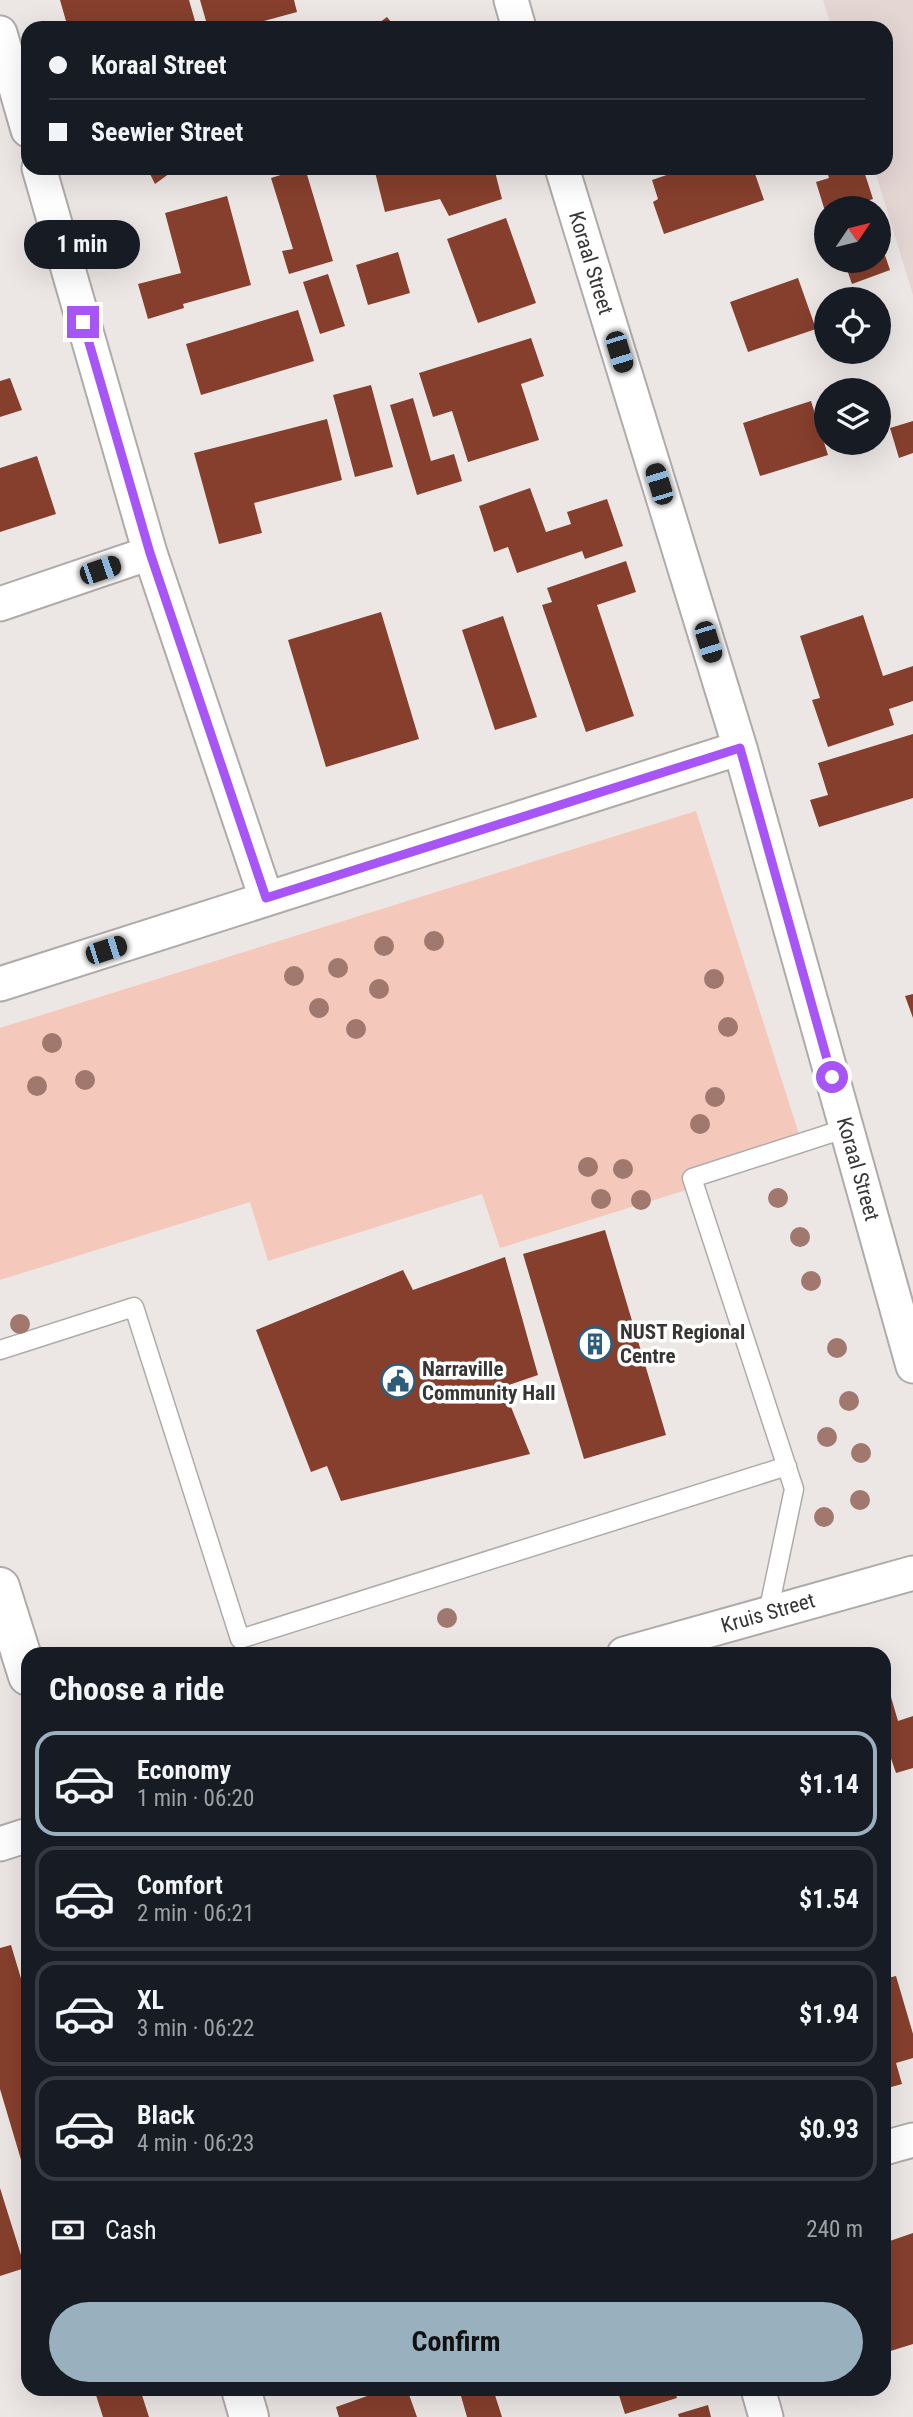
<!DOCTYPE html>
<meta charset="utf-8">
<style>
:root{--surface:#171b24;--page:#242831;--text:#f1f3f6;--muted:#9ea1a6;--line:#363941;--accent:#99b0bf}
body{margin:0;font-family:"Roboto Condensed",sans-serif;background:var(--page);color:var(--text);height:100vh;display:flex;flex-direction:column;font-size:26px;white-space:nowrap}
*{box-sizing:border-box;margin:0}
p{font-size:23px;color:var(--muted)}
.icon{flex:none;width:38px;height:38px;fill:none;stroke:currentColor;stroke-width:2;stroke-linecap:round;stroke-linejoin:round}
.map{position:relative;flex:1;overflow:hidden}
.drawer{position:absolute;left:21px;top:1647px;width:870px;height:749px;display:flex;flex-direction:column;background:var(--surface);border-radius:21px;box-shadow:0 7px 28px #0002}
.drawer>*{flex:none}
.banner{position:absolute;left:21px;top:21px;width:872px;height:154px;border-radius:21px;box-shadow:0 7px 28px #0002;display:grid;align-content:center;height:154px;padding:0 28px;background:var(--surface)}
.needle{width:46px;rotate:55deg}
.buttons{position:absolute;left:814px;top:196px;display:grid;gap:14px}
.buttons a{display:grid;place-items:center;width:77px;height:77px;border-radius:50%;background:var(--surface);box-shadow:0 7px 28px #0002;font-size:35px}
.end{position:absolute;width:32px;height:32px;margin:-16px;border:9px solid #a855f7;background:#fff;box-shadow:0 0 0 4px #fff}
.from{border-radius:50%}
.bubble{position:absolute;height:49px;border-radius:24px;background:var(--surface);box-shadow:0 7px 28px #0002;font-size:23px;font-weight:700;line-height:49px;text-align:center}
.car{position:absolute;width:21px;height:42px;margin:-21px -10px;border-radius:9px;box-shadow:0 0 5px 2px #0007;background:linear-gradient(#222 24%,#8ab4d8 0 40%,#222 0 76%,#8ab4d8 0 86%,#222 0)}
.banner b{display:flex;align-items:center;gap:24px;height:66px;font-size:26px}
.banner b+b{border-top:2px solid var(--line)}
.banner i{width:18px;height:18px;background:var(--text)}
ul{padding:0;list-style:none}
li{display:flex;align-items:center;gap:21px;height:105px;margin:0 14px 10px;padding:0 14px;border:4px solid var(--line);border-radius:21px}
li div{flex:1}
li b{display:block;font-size:26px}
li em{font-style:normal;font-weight:700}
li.current{border-color:var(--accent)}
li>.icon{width:63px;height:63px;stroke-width:1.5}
h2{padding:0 28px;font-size:32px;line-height:84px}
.pay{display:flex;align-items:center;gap:18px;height:77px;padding:0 28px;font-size:26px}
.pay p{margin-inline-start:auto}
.primary-button{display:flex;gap:14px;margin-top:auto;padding:14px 28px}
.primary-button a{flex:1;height:80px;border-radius:42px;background:var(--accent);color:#111;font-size:28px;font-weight:700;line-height:80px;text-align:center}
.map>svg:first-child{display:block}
.built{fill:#e4d6d3}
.green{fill:#f5c8bc}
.building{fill:#863f2d}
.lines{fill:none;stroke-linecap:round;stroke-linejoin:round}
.service-casing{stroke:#b0abaa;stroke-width:21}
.minor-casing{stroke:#b0abaa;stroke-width:37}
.tertiary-casing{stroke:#b0abaa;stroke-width:42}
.service{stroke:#fff;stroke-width:18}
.minor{stroke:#fff;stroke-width:33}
.tertiary{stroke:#fff;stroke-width:38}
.tree{fill:#a1786d}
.route{stroke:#a855f7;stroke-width:9}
.labels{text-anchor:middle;stroke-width:7;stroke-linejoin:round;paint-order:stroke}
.street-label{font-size:21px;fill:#383635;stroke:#fff}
.poi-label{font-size:21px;font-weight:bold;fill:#383635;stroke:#fff;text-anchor:start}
</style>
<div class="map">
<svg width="913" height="2417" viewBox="0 0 913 2417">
<rect width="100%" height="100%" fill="#ece7e5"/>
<path class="built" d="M823,0h90v295l-39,-127h12v-140h-54z"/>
<path class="green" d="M696,811l109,342 -305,95 -18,-54 -214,67 -18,-59 -250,78v-252z"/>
<path class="building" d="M60,0h129l8,28h-129z
M200,0h94l3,12 -59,16h-30z
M387,17l9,11h-24z
M147,168h30l-22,16z
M303,168h2l28,93 -44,13 -7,-23 11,-2 -22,-71z
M374,168h120l8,31 -53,17 -9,-17 -55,13z
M687,168h66l11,32 -100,34 -11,-32 5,-3 -6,-19z
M826,168h37l10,31 -28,9h-21l-8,-26 13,-4z
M227,196l24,89 -68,19 1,4 -36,11 -10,-35 43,-11 -16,-60z
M506,218l30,85 -58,20 -31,-84z
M879,238l11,32 -38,14 -8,-23h34z
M398,252l12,41 -42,12 -12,-40z
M328,274l17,52 -25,8 -17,-52z
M798,278l18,51 -68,23 -18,-50z
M298,310l16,51 -113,34 -15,-51z
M531,338l13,38 -23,8 18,56 -71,22 -16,-51 -19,6 -14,-44z
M10,378l12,32 -22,7v-36z
M371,385l22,82 -38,10 -22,-82z
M413,398l18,63 23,-7 8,27 -45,14 -27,-90z
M811,401l17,54 -68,21 -17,-53z
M327,419l15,61 -88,23 8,30 -43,11 -25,-91z
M913,421v32l-14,5 -9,-30z
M37,456l19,58 -56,18v-64z
M530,488l16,44 25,-8 -4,-12 40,-13 16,47 -38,13 -3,-8 -65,22 -9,-26 -14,5 -15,-46z
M626,561l10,31 -39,13 37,111 -48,16 -44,-127 10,-3 -5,-14z
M381,612l38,127 -93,28 -38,-127z
M863,615l20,61 30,-10v35l-24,8 5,16 -66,22 -16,-47 8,-2 -20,-62z
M503,616l34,101 -42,13 -33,-100z
M913,734v64l-94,29 -9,-27 18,-5 -10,-32z
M913,994v24l-8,-22z
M605,1230l61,205 -82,24 -61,-205z
M505,1257l33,118 -35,12 27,67 -189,47 -14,-35 -16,6 -55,-142 147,-60 10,20z
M891,1697l7,24 15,-5v52l-17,5 -12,-35v-39z
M11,1945l17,57 -1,178 -27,-91v-141z
M896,1976l17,58v24l-17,5 6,21 -18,5v-110z
M0,2188l25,80 -25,8z
M913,2233v111l-29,9v-110z
M94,2389h46l9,28h-46z
M387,2389h20l10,28h-78l-3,-10z
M459,2389h34l9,28h-35z
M617,2389h57l3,9 -52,16z
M708,2405l3,12h-32l-1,-3z"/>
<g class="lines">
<g class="service-casing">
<path id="service" d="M0,1350l134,-43 106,332 547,-173
M768,1613l26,-124 -102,-311 155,-50"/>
</g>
<g class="minor-casing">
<path id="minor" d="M511,0l8,28
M0,33l28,97
M39,168l111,385 116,345
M562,168l178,580 173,618
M0,604l150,-51
M0,984l740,-236
M624,1654l289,-81
M0,1844l28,-9
M884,2148l29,-8
M758,2389l8,28"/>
</g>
<g class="tertiary-casing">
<path id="tertiary" d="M0,1587l28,89
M241,2389l8,28"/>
</g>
<use href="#service" class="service"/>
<use href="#minor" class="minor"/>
<use href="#tertiary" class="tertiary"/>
</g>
<g class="tree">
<circle cx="434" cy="941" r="10"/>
<circle cx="384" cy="946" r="10"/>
<circle cx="338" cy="968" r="10"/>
<circle cx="294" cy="976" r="10"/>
<circle cx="714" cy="979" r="10"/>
<circle cx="379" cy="989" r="10"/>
<circle cx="319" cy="1008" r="10"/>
<circle cx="728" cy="1027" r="10"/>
<circle cx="356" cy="1029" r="10"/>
<circle cx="52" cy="1043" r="10"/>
<circle cx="85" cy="1080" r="10"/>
<circle cx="37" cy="1086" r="10"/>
<circle cx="715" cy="1097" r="10"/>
<circle cx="700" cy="1124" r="10"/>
<circle cx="588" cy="1167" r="10"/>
<circle cx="623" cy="1169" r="10"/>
<circle cx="778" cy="1198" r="10"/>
<circle cx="601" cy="1199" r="10"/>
<circle cx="641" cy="1200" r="10"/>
<circle cx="800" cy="1237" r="10"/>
<circle cx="811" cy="1281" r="10"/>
<circle cx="20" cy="1324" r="10"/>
<circle cx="837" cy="1348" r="10"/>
<circle cx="849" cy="1401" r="10"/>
<circle cx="827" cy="1437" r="10"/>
<circle cx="861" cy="1453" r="10"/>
<circle cx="860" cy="1500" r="10"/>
<circle cx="824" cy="1517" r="10"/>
<circle cx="447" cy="1618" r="10"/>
</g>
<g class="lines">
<path class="route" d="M83,322l67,231 116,345 474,-150 92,329"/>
</g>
<defs>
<g id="building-ring" transform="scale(1.75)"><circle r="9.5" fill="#fff" stroke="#2e5d7c" stroke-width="1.5"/><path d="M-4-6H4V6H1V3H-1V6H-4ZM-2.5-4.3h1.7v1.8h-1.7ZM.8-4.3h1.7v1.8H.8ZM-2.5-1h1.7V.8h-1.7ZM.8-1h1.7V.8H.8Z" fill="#2e5d7c"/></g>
<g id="civic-ring" transform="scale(1.75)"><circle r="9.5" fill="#fff" stroke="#2e5d7c" stroke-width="1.5"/><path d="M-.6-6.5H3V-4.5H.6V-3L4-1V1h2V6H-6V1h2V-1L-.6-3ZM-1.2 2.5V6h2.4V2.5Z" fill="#2e5d7c"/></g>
</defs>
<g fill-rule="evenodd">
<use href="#building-ring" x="595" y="1344"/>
<use href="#civic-ring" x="398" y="1381"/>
</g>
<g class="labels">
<g class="street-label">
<text transform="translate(591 263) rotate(73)" y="7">Koraal Street</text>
<text transform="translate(858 1169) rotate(74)" y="7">Koraal Street</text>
<text transform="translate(768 1613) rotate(-16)" y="7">Kruis Street</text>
</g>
<g class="poi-label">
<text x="620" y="1339">NUST Regional<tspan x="620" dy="24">Centre</tspan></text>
<text x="422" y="1376">Narraville<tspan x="422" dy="24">Community Hall</tspan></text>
</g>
</g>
</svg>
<div class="buttons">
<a><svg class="needle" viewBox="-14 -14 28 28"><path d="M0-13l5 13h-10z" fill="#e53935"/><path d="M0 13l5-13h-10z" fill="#9ea1a6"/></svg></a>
<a><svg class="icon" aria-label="locate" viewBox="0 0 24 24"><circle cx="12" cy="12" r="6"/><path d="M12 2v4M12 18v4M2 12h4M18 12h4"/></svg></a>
<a><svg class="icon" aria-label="layers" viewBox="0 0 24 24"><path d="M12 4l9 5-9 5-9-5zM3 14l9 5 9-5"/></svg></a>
</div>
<i class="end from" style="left:832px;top:1077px"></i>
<i class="end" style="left:83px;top:322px"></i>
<div class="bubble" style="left:24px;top:220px;width:116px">1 min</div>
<i class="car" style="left:619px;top:352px;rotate:163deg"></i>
<i class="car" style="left:659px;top:484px;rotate:343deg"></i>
<i class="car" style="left:100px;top:570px;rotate:71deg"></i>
<i class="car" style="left:708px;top:642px;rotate:163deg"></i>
<i class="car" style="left:106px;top:950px;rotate:72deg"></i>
<div class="banner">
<b><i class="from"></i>Koraal Street</b>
<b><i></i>Seewier Street</b>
</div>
<section class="drawer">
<h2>Choose a ride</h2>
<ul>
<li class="current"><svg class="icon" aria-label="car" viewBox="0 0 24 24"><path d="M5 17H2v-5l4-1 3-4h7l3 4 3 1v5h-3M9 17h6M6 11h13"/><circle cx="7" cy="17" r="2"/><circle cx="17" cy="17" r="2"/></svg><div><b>Economy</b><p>1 min · 06:20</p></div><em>$1.14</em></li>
<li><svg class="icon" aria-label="car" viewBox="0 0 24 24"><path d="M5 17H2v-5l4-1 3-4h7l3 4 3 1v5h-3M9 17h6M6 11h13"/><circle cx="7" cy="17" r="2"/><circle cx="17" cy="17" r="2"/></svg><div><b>Comfort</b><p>2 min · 06:21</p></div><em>$1.54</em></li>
<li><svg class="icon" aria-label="car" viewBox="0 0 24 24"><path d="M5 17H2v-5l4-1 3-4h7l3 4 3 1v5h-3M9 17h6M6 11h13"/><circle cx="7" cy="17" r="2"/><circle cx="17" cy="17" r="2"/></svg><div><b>XL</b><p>3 min · 06:22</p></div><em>$1.94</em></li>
<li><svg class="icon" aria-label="car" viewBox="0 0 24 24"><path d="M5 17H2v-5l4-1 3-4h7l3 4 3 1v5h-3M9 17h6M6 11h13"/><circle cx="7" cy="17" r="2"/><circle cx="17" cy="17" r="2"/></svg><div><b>Black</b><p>4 min · 06:23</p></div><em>$0.93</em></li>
</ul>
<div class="pay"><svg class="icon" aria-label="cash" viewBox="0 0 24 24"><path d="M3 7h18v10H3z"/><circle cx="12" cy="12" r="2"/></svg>Cash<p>240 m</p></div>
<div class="primary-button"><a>Confirm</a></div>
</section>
</div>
